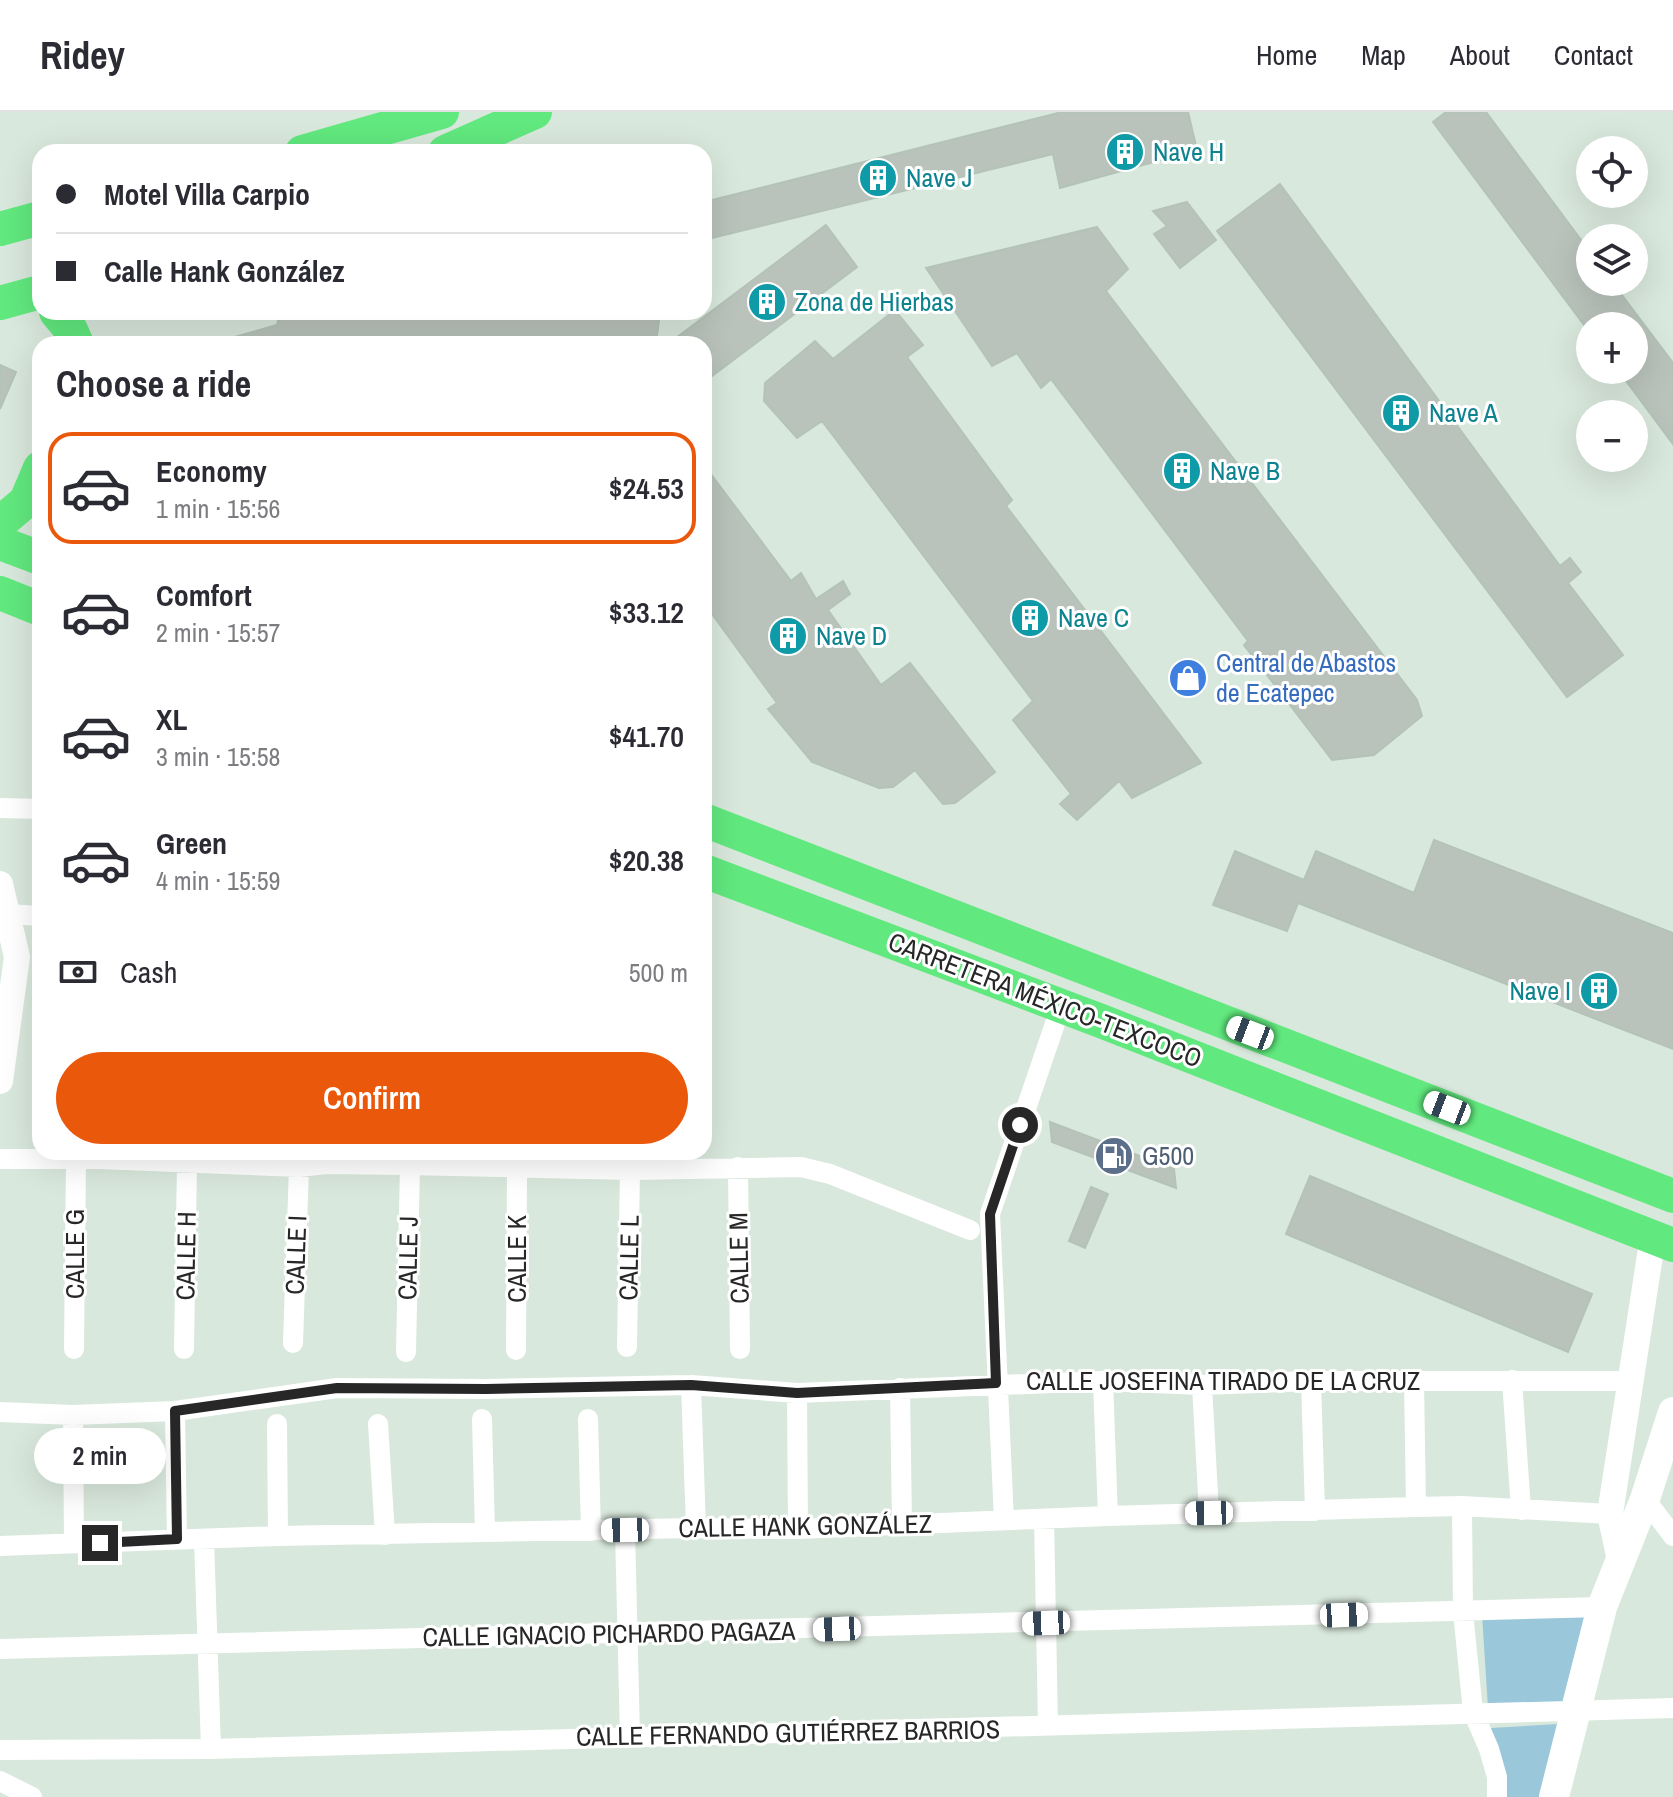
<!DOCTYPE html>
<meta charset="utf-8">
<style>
:root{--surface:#fff;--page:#f2f2f3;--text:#2b2b33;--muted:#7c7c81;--line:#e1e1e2;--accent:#ea580c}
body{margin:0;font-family:"Archivo Narrow",sans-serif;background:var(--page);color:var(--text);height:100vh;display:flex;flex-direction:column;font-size:30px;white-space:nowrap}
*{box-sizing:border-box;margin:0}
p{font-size:26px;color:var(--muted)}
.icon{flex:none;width:44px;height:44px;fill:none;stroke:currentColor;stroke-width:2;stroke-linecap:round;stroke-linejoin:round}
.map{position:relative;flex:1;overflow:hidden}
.side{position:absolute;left:32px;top:224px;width:680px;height:824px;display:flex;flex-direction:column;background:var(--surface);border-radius:24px;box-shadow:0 8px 32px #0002}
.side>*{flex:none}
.guide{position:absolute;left:32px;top:32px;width:680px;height:176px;border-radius:24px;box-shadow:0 8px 32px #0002;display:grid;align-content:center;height:176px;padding:0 24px;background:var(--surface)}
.fabs{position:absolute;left:1576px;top:24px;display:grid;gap:16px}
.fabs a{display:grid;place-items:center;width:72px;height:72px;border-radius:50%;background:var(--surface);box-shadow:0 8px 32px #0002;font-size:40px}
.end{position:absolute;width:36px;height:36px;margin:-18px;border:10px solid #272727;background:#fff;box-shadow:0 0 0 4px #fff}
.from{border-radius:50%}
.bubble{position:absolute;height:56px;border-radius:28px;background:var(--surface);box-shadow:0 8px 32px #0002;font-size:26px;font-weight:600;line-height:56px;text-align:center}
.car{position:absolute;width:24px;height:48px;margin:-24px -12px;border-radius:10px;box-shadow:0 0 6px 2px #0007;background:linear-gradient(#fff 24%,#345 0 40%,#fff 0 76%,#345 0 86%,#fff 0)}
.guide b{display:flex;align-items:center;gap:28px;height:76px;font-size:30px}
.guide b+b{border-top:2px solid var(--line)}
.guide i{width:20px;height:20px;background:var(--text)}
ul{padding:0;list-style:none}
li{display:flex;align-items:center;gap:24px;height:112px;margin:0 16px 12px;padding:0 8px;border:4px solid transparent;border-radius:24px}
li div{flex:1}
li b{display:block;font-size:30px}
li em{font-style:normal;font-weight:600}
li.selected{border-color:var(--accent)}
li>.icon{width:72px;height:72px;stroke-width:1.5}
h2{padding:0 24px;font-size:36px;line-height:96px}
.pay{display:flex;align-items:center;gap:20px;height:88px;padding:0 24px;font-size:30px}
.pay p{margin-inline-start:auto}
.primary-button{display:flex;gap:16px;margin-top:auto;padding:16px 24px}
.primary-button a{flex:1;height:92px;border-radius:48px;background:var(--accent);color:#fff;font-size:32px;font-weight:600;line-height:92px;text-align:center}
header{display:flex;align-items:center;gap:48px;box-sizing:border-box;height:112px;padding:0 40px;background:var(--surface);border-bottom:2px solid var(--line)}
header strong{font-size:38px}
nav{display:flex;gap:44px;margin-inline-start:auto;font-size:28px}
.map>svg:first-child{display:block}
.green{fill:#9ac8da}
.building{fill:#b9c3bb;stroke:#b3c3b7;stroke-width:2}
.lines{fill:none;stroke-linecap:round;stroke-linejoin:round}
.minor{stroke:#fff;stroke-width:20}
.tertiary{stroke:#fff;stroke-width:26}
.secondary{stroke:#fff;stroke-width:30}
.trunk{stroke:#61e87e;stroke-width:34}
.route{stroke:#272727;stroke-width:10}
.labels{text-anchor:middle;stroke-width:6;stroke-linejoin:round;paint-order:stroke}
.culture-label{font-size:26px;fill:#0d838f;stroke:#fff;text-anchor:start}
.shop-label{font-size:26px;fill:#366cbe;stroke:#fff;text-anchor:start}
.street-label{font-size:26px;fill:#272727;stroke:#fff}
.service-label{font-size:26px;fill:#4e5e75;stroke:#fff;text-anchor:start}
</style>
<header>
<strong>Ridey</strong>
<nav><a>Home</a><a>Map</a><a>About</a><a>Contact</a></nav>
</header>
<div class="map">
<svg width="1673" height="1685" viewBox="0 0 1673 1685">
<rect width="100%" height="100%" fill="#d9e8dc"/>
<path class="green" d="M1482,1503h103l-25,96 -72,-3z
M1558,1612l-12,73h-49l-6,-69z"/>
<path class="building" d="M1062,0h126l9,38 -137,38 -7,-34 -349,86v-38z
M1446,0h40l104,140v30h22l61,81v81l-55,-74h16v-44h-44v7l-157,-211z
M1280,72l280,382 10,-8 11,14 -13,11 55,72 -56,42 -350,-466z
M1187,90l29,38 -36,28 -26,-34 13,-8 -14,-15z
M826,113l31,42 -153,115v-38h-36z
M1097,115l31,42 -22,22 311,409 5,16 -48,39 -42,5 -88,-115 4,-4 -197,-262 -10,9 -24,-35 -25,13 -66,-98z
M895,198l28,35 -16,12 105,143 -6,6 195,257 -69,35 -13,-17 -42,39 -17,-16 11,-10 -58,-74 20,-19 -211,-280 -25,17 -33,-37 1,-18 50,-42 18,18z
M280,200h380l-4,32h-431l-1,-4 53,-15z
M0,253l16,7 -16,37z
M704,353l87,116 10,-8 15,26 27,-18 7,13 -22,16 53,75 29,-22 85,109 -40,31 -12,1 -28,-34 -22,17 -14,1 -67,-26 -44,-53 9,-6 -73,-100z
M1434,728l239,93v116l-375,-146 -11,28 -74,-26 22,-54 69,29 12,-29 98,42z
M1050,1010l124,47 2,19 -124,-46z
M1310,1064l282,118 -24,58 -282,-118z
M1091,1075l17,7 -23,54 -16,-7z"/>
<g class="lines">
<path class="minor" d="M0,696l40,1
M8,802l32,2
M0,1047h99l200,8 27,-3 84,1 220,5 171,-3 29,7 140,56
M738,1055l2,182
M293,1231l6,-176
M627,1235l3,-177
M74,1237l2,-190
M184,1237l3,-186
M516,1238l1,-182
M406,1240l4,-187
M1414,1268l2,127
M1512,1268l9,130
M1103,1269l5,135
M1311,1269l4,130
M691,1273l5,143
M1202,1273l7,128
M900,1276l2,138
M797,1281l1,136
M175,1299l2,128
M0,1300l73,3 102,-4 162,-23 149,1 205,-4 106,8 306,-12 99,4 109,-4h321
M73,1303l1,129
M482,1307l3,113
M588,1307l3,112
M277,1312l1,112
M378,1312l7,111
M1645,1387l28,37
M1462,1394l1,106 10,100 16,37 8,28v20
M1044,1407l4,207
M1004,1408l-14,-306 71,-208
M625,1418l5,207
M204,1427l7,210
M0,1434l278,-10 418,-8 102,1 310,-13 308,-9 46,-1 148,8
M0,1537l1602,-42
M0,1638l211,-1 1462,-41
M0,1669l32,16"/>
<path class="tertiary" d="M0,772l17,73 -17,124
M1620,1448l-10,-46 43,-278"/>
<path class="secondary" d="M1554,1685l48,-190 43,-108 28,-87"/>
<path class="trunk" d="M302,40l140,-40
M445,40l90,-40
M0,117l40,-11
M0,191l40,-11
M56,200l15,18 6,14
M0,411l26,-22 14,-33
M0,431l40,15
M0,481l40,16
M704,708l969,376
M704,759l397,150 572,224"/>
</g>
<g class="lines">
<path class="route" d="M100,1431l77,-4 -2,-128 162,-23 149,1 205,-4 106,8 199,-10 -6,-169 30,-89"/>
</g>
<defs>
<g id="building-disc" transform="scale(2)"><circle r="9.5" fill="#0f9aa8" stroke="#fff"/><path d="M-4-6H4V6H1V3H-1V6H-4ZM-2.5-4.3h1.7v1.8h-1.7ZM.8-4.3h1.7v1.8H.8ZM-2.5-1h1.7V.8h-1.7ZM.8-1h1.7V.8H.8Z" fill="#fff"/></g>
<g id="shop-disc" transform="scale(2)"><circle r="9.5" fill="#3f7fe0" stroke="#fff"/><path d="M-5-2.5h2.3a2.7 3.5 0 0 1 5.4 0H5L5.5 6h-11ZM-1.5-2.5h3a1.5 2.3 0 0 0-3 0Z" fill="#fff"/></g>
<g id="fuel-disc" transform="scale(2)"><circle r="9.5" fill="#5c6f8a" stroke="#fff"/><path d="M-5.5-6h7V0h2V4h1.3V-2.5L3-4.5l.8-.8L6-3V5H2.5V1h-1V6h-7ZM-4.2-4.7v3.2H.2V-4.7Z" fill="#fff"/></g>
</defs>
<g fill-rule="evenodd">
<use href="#building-disc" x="1125" y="40"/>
<use href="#building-disc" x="878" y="66"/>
<use href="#building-disc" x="767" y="190"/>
<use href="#building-disc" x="1401" y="301"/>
<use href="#building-disc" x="1182" y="359"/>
<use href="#building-disc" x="1030" y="506"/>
<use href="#building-disc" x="788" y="524"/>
<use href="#shop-disc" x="1188" y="566"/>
<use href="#building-disc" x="1599" y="879"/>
<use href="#fuel-disc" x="1114" y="1044"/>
</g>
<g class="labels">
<g class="culture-label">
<text x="1153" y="49">Nave H</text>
<text x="906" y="75">Nave J</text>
<text x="795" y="199">Zona de Hierbas</text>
<text x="1429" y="310">Nave A</text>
<text x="1210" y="368">Nave B</text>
<text x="1058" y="515">Nave C</text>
<text x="816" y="533">Nave D</text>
<text x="1571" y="888" text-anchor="end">Nave I</text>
</g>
<g class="shop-label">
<text x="1216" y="560">Central de Abastos<tspan x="1216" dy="30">de Ecatepec</tspan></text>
</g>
<g class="street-label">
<text transform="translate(1045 888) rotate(21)" y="9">CARRETERA MÉXICO-TEXCOCO</text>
<text transform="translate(75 1142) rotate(-90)" y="9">CALLE G</text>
<text transform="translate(296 1143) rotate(-88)" y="9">CALLE I</text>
<text transform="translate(186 1144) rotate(-89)" y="9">CALLE H</text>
<text transform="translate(408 1146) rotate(-89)" y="9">CALLE J</text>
<text transform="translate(629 1146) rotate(-89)" y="9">CALLE L</text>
<text transform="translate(739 1146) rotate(-91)" y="9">CALLE M</text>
<text transform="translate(517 1147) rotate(-90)" y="9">CALLE K</text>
<text x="1223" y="1278">CALLE JOSEFINA TIRADO DE LA CRUZ</text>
<text transform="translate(805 1414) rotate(-1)" y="9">CALLE HANK GONZÁLEZ</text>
<text transform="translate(609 1522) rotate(-1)" y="9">CALLE IGNACIO PICHARDO PAGAZA</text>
<text transform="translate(788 1621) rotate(-1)" y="9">CALLE FERNANDO GUTIÉRREZ BARRIOS</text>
</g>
<g class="service-label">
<text x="1142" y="1053">G500</text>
</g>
</g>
</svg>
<div class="fabs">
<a><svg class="icon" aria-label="locate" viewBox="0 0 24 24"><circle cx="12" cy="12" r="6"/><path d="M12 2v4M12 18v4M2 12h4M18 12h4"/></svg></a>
<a><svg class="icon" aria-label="layers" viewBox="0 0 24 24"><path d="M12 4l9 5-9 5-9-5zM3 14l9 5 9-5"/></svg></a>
<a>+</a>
<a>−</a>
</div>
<i class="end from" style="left:1020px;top:1013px"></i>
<i class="end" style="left:100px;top:1431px"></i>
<div class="bubble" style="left:34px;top:1316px;width:132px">2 min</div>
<i class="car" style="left:1250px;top:921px;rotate:291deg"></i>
<i class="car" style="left:1447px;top:996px;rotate:291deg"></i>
<i class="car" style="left:1209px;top:1401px;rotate:269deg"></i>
<i class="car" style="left:625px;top:1418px;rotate:269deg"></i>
<i class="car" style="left:1344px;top:1503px;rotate:88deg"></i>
<i class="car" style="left:1046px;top:1511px;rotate:268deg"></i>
<i class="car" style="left:837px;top:1517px;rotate:268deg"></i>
<div class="guide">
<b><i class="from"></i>Motel Villa Carpio</b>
<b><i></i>Calle Hank González</b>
</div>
<section class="side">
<h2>Choose a ride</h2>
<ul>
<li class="selected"><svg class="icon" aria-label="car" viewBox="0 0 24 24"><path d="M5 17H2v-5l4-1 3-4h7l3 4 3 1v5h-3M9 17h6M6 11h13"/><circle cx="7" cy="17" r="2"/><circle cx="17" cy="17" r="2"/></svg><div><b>Economy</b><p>1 min · 15:56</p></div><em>$24.53</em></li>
<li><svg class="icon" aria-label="car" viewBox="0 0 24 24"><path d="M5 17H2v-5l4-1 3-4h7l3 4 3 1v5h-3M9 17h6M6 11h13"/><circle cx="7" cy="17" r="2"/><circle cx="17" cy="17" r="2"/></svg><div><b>Comfort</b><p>2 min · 15:57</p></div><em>$33.12</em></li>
<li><svg class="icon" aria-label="car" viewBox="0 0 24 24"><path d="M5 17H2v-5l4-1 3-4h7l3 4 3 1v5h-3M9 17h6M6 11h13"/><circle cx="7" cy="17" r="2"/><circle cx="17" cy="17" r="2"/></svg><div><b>XL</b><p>3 min · 15:58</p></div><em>$41.70</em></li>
<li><svg class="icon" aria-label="car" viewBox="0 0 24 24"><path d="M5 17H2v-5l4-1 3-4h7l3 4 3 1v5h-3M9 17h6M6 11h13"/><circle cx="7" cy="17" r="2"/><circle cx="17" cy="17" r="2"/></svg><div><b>Green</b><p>4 min · 15:59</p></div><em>$20.38</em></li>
</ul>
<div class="pay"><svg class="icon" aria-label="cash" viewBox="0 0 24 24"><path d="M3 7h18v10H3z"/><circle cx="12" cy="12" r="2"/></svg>Cash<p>500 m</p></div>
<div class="primary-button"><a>Confirm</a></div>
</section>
</div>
